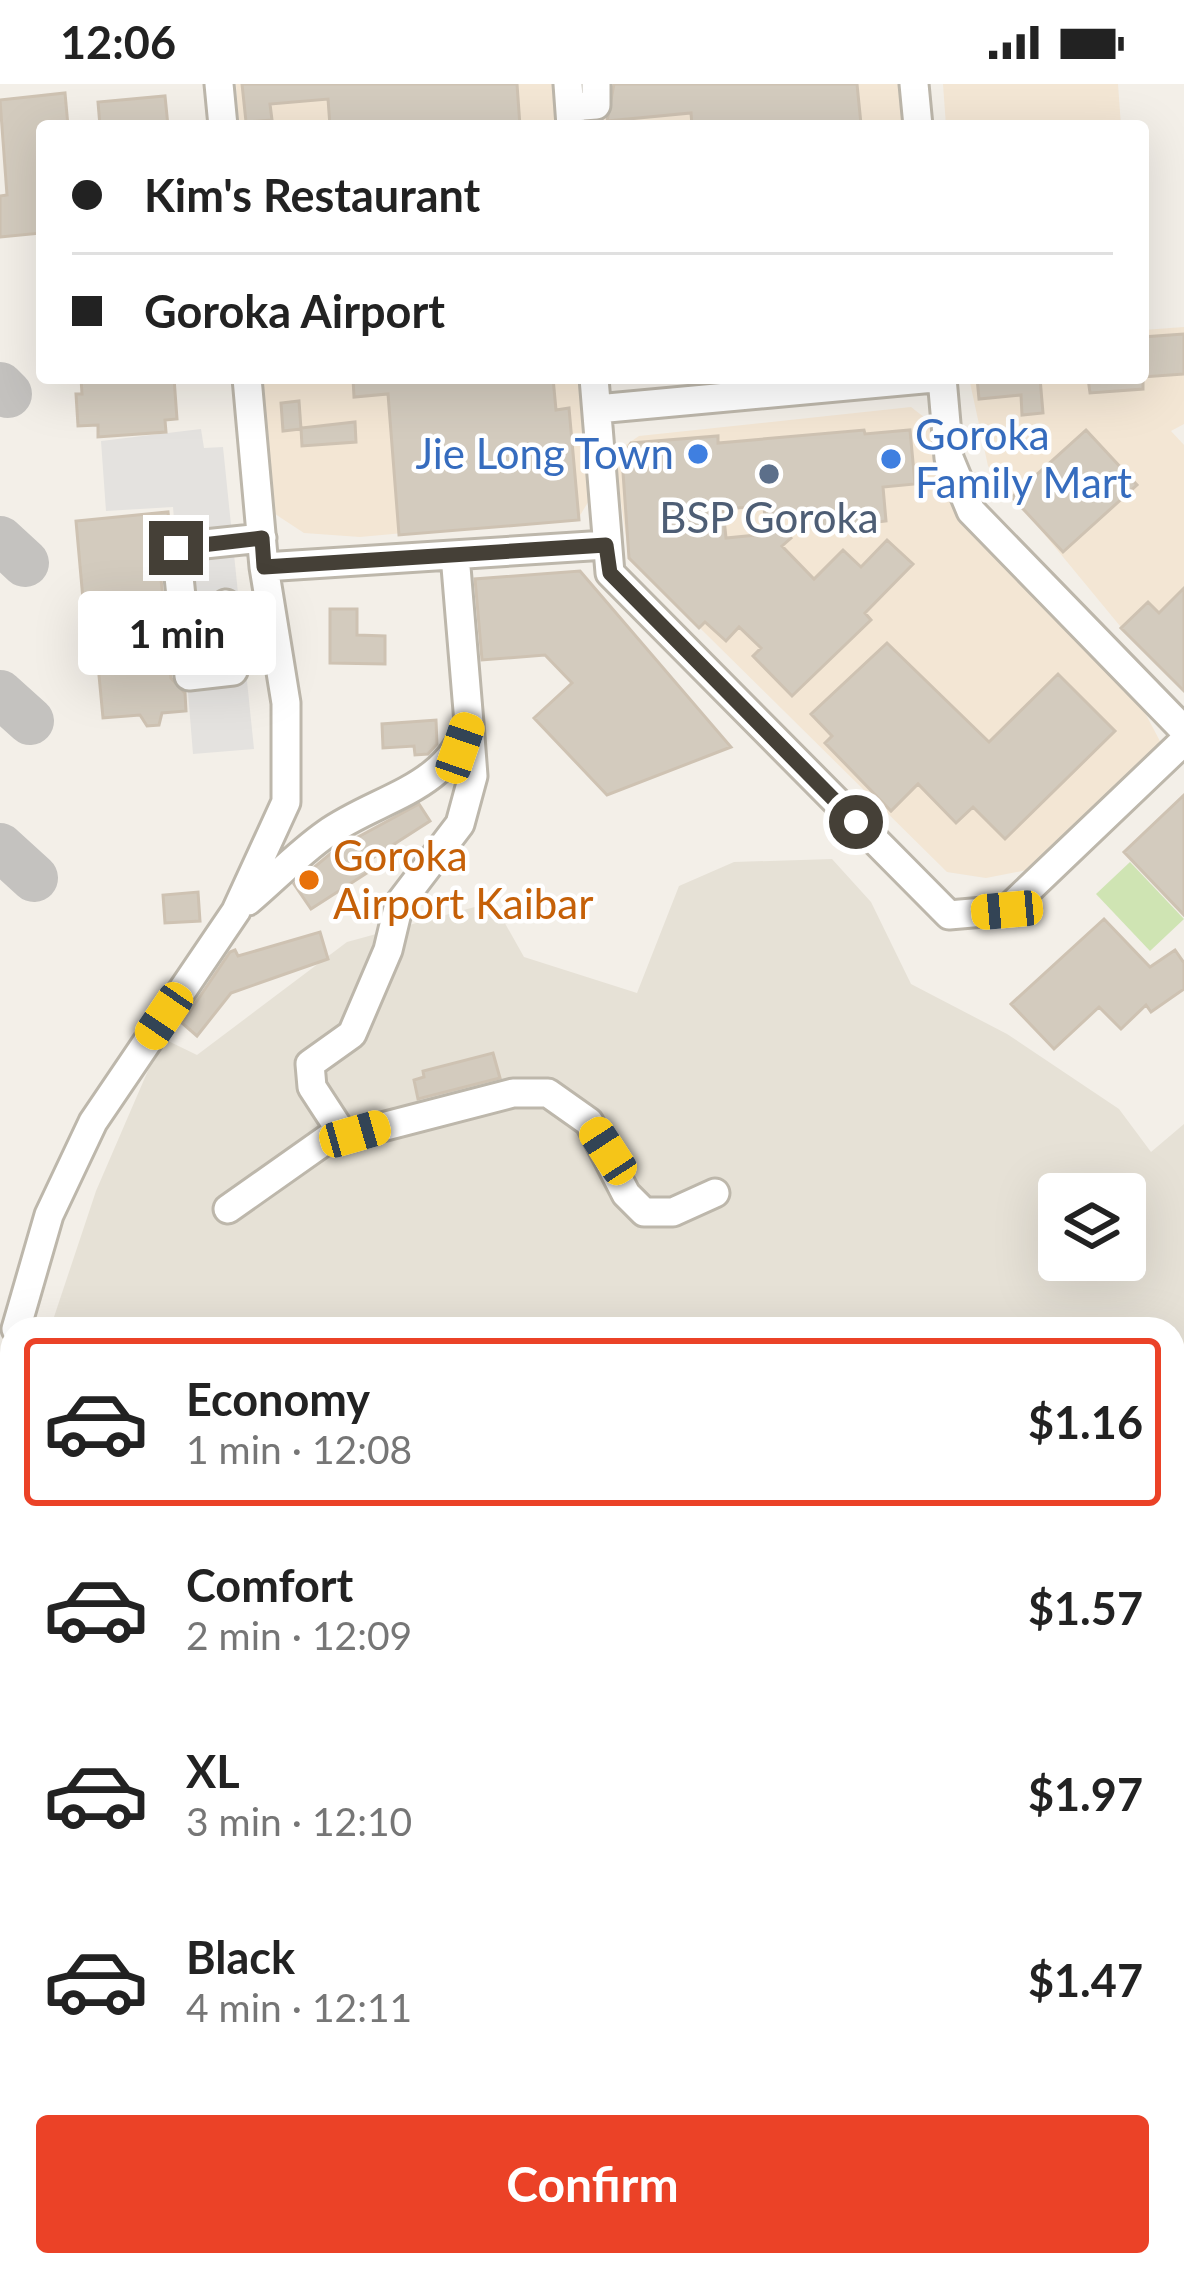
<!DOCTYPE html>
<meta charset="utf-8">
<style>
:root{--surface:#fff;--page:#f6f6f6;--text:#222;--muted:#767676;--line:#e0e0e0;--accent:#eb4227}
body{margin:0;font-family:Lato,sans-serif;background:var(--page);color:var(--text);height:100vh;display:flex;flex-direction:column;font-size:45px;white-space:nowrap}
*{box-sizing:border-box;margin:0}
p{font-size:39px;color:var(--muted)}
.icon{flex:none;width:66px;height:66px;fill:none;stroke:currentColor;stroke-width:2;stroke-linecap:round;stroke-linejoin:round}
.map{position:relative;flex:1;overflow:hidden}
.side{position:absolute;left:0px;top:1233px;width:1185px;height:960px;display:flex;flex-direction:column;background:var(--surface);border-radius:36px 36px 0 0;box-shadow:0 12px 48px #0002}
.side>*{flex:none}
.guide{position:absolute;left:36px;top:36px;width:1113px;height:264px;border-radius:12px;box-shadow:0 12px 48px #0002;display:grid;align-content:center;height:264px;padding:0 36px;background:var(--surface)}
.fabs{position:absolute;left:1038px;top:1089px;display:grid;gap:24px}
.fabs a{display:grid;place-items:center;width:108px;height:108px;border-radius:12px;background:var(--surface);box-shadow:0 12px 48px #0002;font-size:60px}
.end{position:absolute;width:54px;height:54px;margin:-27px;border:15px solid #454037;background:#fff;box-shadow:0 0 0 6px #fff}
.from{border-radius:50%}
.bubble{position:absolute;height:84px;border-radius:12px;background:var(--surface);box-shadow:0 12px 48px #0002;font-size:39px;font-weight:700;line-height:84px;text-align:center}
.car{position:absolute;width:36px;height:72px;margin:-36px -18px;border-radius:15px;box-shadow:0 0 9px 3px #0007;background:linear-gradient(#f5c518 24%,#345 0 40%,#f5c518 0 76%,#345 0 86%,#f5c518 0)}
.guide b{display:flex;align-items:center;gap:42px;height:114px;font-size:45px}
.guide b+b{border-top:3px solid var(--line)}
.guide i{width:30px;height:30px;background:var(--text)}
ul{padding:21px 0 0;list-style:none}
li{display:flex;align-items:center;gap:36px;height:168px;margin:0 24px 18px;padding:0 12px;border:6px solid transparent;border-radius:12px}
li div{flex:1}
li b{display:block;font-size:45px}
li em{font-style:normal;font-weight:700}
li.on{border-color:var(--accent)}
li>.icon{width:108px;height:108px;stroke-width:1.5}
.cta{display:flex;gap:24px;margin-top:auto;padding:24px 36px}
.cta a{flex:1;height:138px;border-radius:12px;background:var(--accent);color:#fff;font-size:48px;font-weight:700;line-height:138px;text-align:center}
.status{display:flex;justify-content:space-between;align-items:center;height:84px;padding:0 60px;background:var(--surface);direction:ltr}
.status svg{height:33px;fill:currentColor}
.map>svg:first-child{display:block}
.residential{fill:#e6e1d6;fill-rule:evenodd}
.commercial{fill:#f3e6d4}
.green{fill:#cfe4b3}
.parking{fill:#e4e2df}
.lines{fill:none;stroke-linecap:round;stroke-linejoin:round}
.taxiway{stroke:#c4c2bf;stroke-width:48}
.building{fill:#d3cbbe;stroke:#cec2b2;stroke-width:3;fill-rule:evenodd}
.minor-casing{stroke:#bdb7ab;stroke-width:33}
.minor{stroke:#fff;stroke-width:27}
.route{stroke:#454037;stroke-width:15}
.shop-dot{fill:#3f7fe0;stroke:#fff;stroke-width:4.5}
.service-dot{fill:#5c6f8a;stroke:#fff;stroke-width:4.5}
.food-dot{fill:#e8710a;stroke:#fff;stroke-width:4.5}
.labels{text-anchor:middle;stroke-width:9;stroke-linejoin:round;paint-order:stroke}
.shop-label{font-size:42px;fill:#366cbe;stroke:#fff;text-anchor:start}
.service-label{font-size:42px;fill:#4e5e75;stroke:#fff}
.food-label{font-size:42px;fill:#c56008;stroke:#fff;text-anchor:start}
</style>
<div class="status"><b>12:06</b><svg viewBox="0 0 49 12"><path d="M0 12V9h3v3zM5 12V6h3v6zM10 12V3h3v9zM15 12V0h3v12zM26 1h20v11H26zM47 4h2v5h-2z"/></svg></div>
<div class="map">
<svg width="1184" height="2193" viewBox="0 0 1184 2193">
<rect width="100%" height="100%" fill="#f3efe8"/>
<path class="residential" d="M832,775l39,43 40,82 96,50 112,75 32,43 33,-28v1084l-11,-5v-874h-1123l46,-138 66,-153 35,17 150,-113 146,-40 31,55 113,36 42,-107 55,-24zM1059,1110h66v66h-66z
M332,2181h487l-20,12h-471z"/>
<path class="commercial" d="M236,0h320l5,42h-322z
M588,0h316l3,42h-318z
M943,0h175l3,42h-175z
M1184,243v97l-13,7 13,14v243l-64,-62 -132,-160 -19,-88h174v-48z
M260,294h325l10,113 -16,26 -219,20 -56,-4 -32,-21z
M911,323l18,14 9,52 22,39 183,197 19,36 -130,124 -46,9 -39,-6 -318,-314 -15,-105 25,-17z"/>
<path class="green" d="M1130,778l54,57 -34,32 -54,-57z"/>
<path class="parking" d="M201,345l3,19 19,-1 31,302 -61,5 -20,-247 -67,4 -5,-70z"/>
<g class="lines">
<path class="taxiway" d="M0,302l8,8
M0,456l25,23
M0,610l30,27
M0,763l34,31
M0,1794l12,-1
M0,2031l12,-1"/>
</g>
<path class="building" d="M242,0h275l3,42h-190l-2,-27 -58,5 2,16 -26,2z
M614,0h243l4,40 -169,2 -1,-13 -84,8z
M65,9l3,33h-26v107l-42,4v-41l7,-1 -7,-95z
M165,12l3,30h-68l-2,-24z
M1184,250v40l-41,3v-40z
M81,294h93l3,41 -12,1 1,12 -68,5v-12l-20,1 -2,-32h6z
M353,294h200l3,32 13,-2 10,112 -180,15 -11,-141 -34,3z
M977,294h63l3,35 -21,2 -1,-20 -42,4z
M1088,294h55v11l-53,4z
M299,317l2,28 -18,2 -2,-28z
M355,338l1,20 -54,4 -1,-18z
M864,346l1,4 45,-4 5,54 -32,3 3,34 -17,2 5,4 -51,5 -2,-18 -45,4 15,20 -9,8 32,33 29,-29 18,17 26,-27 26,24 -48,49 6,7 -79,76 -39,-40 8,-8 -22,-21 -13,14 -21,-19 -6,6 -70,-70 -7,-100 9,-15 87,-7v7zM764,422l2,28 -40,4 -3,-29z
M1086,346l51,55 -74,67 -51,-55z
M168,428l2,19 -12,18 13,129 14,15 1,18 -24,2 -3,12 -12,1 -7,-11 -37,3 -6,-64 -9,1 -12,-134z
M580,487l151,176 -124,48 -73,-77 38,-35 -27,-28 -63,5 -7,-81z
M1184,504v103l-63,-63 27,-26 11,11z
M330,525h27v26l28,1v28l-55,-1z
M887,559l102,99 69,-68 57,57 -110,108 -32,-32 -17,16 -38,-39 -27,27 -66,-68 7,-7 -21,-22z
M436,636l1,24 -9,10 -13,1 -1,-9 -31,2 -1,-24z
M1184,711v120l-60,-63z
M419,720l11,17 -62,40 5,8 -62,40 -17,-25 42,-35z
M198,808l2,29 -35,2 -2,-28z
M1104,835l46,48 25,-17 9,13v26l-33,23 -5,-7 -25,24 -22,-22 -45,42 -43,-45z
M320,848l8,27 -97,34 -34,43 -15,-13 48,-71 5,-2 3,6z
M493,969l7,25 -82,21 -4,-19 10,-3 -1,-6z"/>
<g class="lines">
<g class="minor-casing">
<path id="minor" d="M219,0l4,42
M568,0l3,42
M914,0l4,42
M570,23l26,-2v-21
M594,294l16,195 339,342 58,-5 177,-169
M942,294l7,80 22,53 213,219
M597,325l337,-31
M264,483l342,-22
M226,520l7,67 -44,5 -13,-129 86,-9
M469,639l4,53 -13,48 -61,80 -11,46 -36,84 -42,30 2,23 28,43 15,4 158,-41h35l41,29 37,72 18,18h29l42,-19
M248,817c26,-22 51,-48 78,-67 52,-37 120,-43 143,-111l-14,-168
M228,1125l112,-79
M16,1245l33,-114 44,-93 143,-211 50,-109v-99l-22,-136 -17,-189
M685,2181l6,12
M295,2193l5,-12"/>
</g>
<use href="#minor" class="minor"/>
</g>
<g class="lines">
<path class="route" d="M176,464l86,-10 2,29 342,-22 4,28 246,249"/>
</g>
<g class="shop-dot">
<circle cx="698" cy="370" r="12"/>
<circle cx="891" cy="375" r="12"/>
</g>
<circle class="service-dot" cx="769" cy="390" r="12"/>
<circle class="food-dot" cx="309" cy="796" r="12"/>
<g class="labels">
<g class="shop-label">
<text x="915" y="366">Goroka<tspan x="915" dy="48">Family Mart</tspan></text>
<text x="674" y="385" text-anchor="end">Jie Long Town</text>
</g>
<g class="service-label">
<text x="769" y="449">BSP Goroka</text>
</g>
<g class="food-label">
<text x="333" y="787">Goroka<tspan x="333" dy="48">Airport Kaibar</tspan></text>
</g>
</g>
</svg>
<div class="fabs">
<a><svg class="icon" aria-label="layers" viewBox="0 0 24 24"><path d="M12 4l9 5-9 5-9-5zM3 14l9 5 9-5"/></svg></a>
</div>
<i class="end from" style="left:856px;top:738px"></i>
<i class="end" style="left:176px;top:464px"></i>
<div class="bubble" style="left:78px;top:507px;width:198px">1 min</div>
<i class="car" style="left:460px;top:664px;rotate:19deg"></i>
<i class="car" style="left:1007px;top:826px;rotate:265deg"></i>
<i class="car" style="left:164px;top:932px;rotate:214deg"></i>
<i class="car" style="left:355px;top:1050px;rotate:74deg"></i>
<i class="car" style="left:608px;top:1067px;rotate:327deg"></i>
<div class="guide">
<b><i class="from"></i>Kim's Restaurant</b>
<b><i></i>Goroka Airport</b>
</div>
<section class="side">
<ul>
<li class="on"><svg class="icon" aria-label="car" viewBox="0 0 24 24"><path d="M5 17H2v-5l4-1 3-4h7l3 4 3 1v5h-3M9 17h6M6 11h13"/><circle cx="7" cy="17" r="2"/><circle cx="17" cy="17" r="2"/></svg><div><b>Economy</b><p>1 min · 12:08</p></div><em>$1.16</em></li>
<li><svg class="icon" aria-label="car" viewBox="0 0 24 24"><path d="M5 17H2v-5l4-1 3-4h7l3 4 3 1v5h-3M9 17h6M6 11h13"/><circle cx="7" cy="17" r="2"/><circle cx="17" cy="17" r="2"/></svg><div><b>Comfort</b><p>2 min · 12:09</p></div><em>$1.57</em></li>
<li><svg class="icon" aria-label="car" viewBox="0 0 24 24"><path d="M5 17H2v-5l4-1 3-4h7l3 4 3 1v5h-3M9 17h6M6 11h13"/><circle cx="7" cy="17" r="2"/><circle cx="17" cy="17" r="2"/></svg><div><b>XL</b><p>3 min · 12:10</p></div><em>$1.97</em></li>
<li><svg class="icon" aria-label="car" viewBox="0 0 24 24"><path d="M5 17H2v-5l4-1 3-4h7l3 4 3 1v5h-3M9 17h6M6 11h13"/><circle cx="7" cy="17" r="2"/><circle cx="17" cy="17" r="2"/></svg><div><b>Black</b><p>4 min · 12:11</p></div><em>$1.47</em></li>
</ul>
<div class="cta"><a>Confirm</a></div>
</section>
</div>
